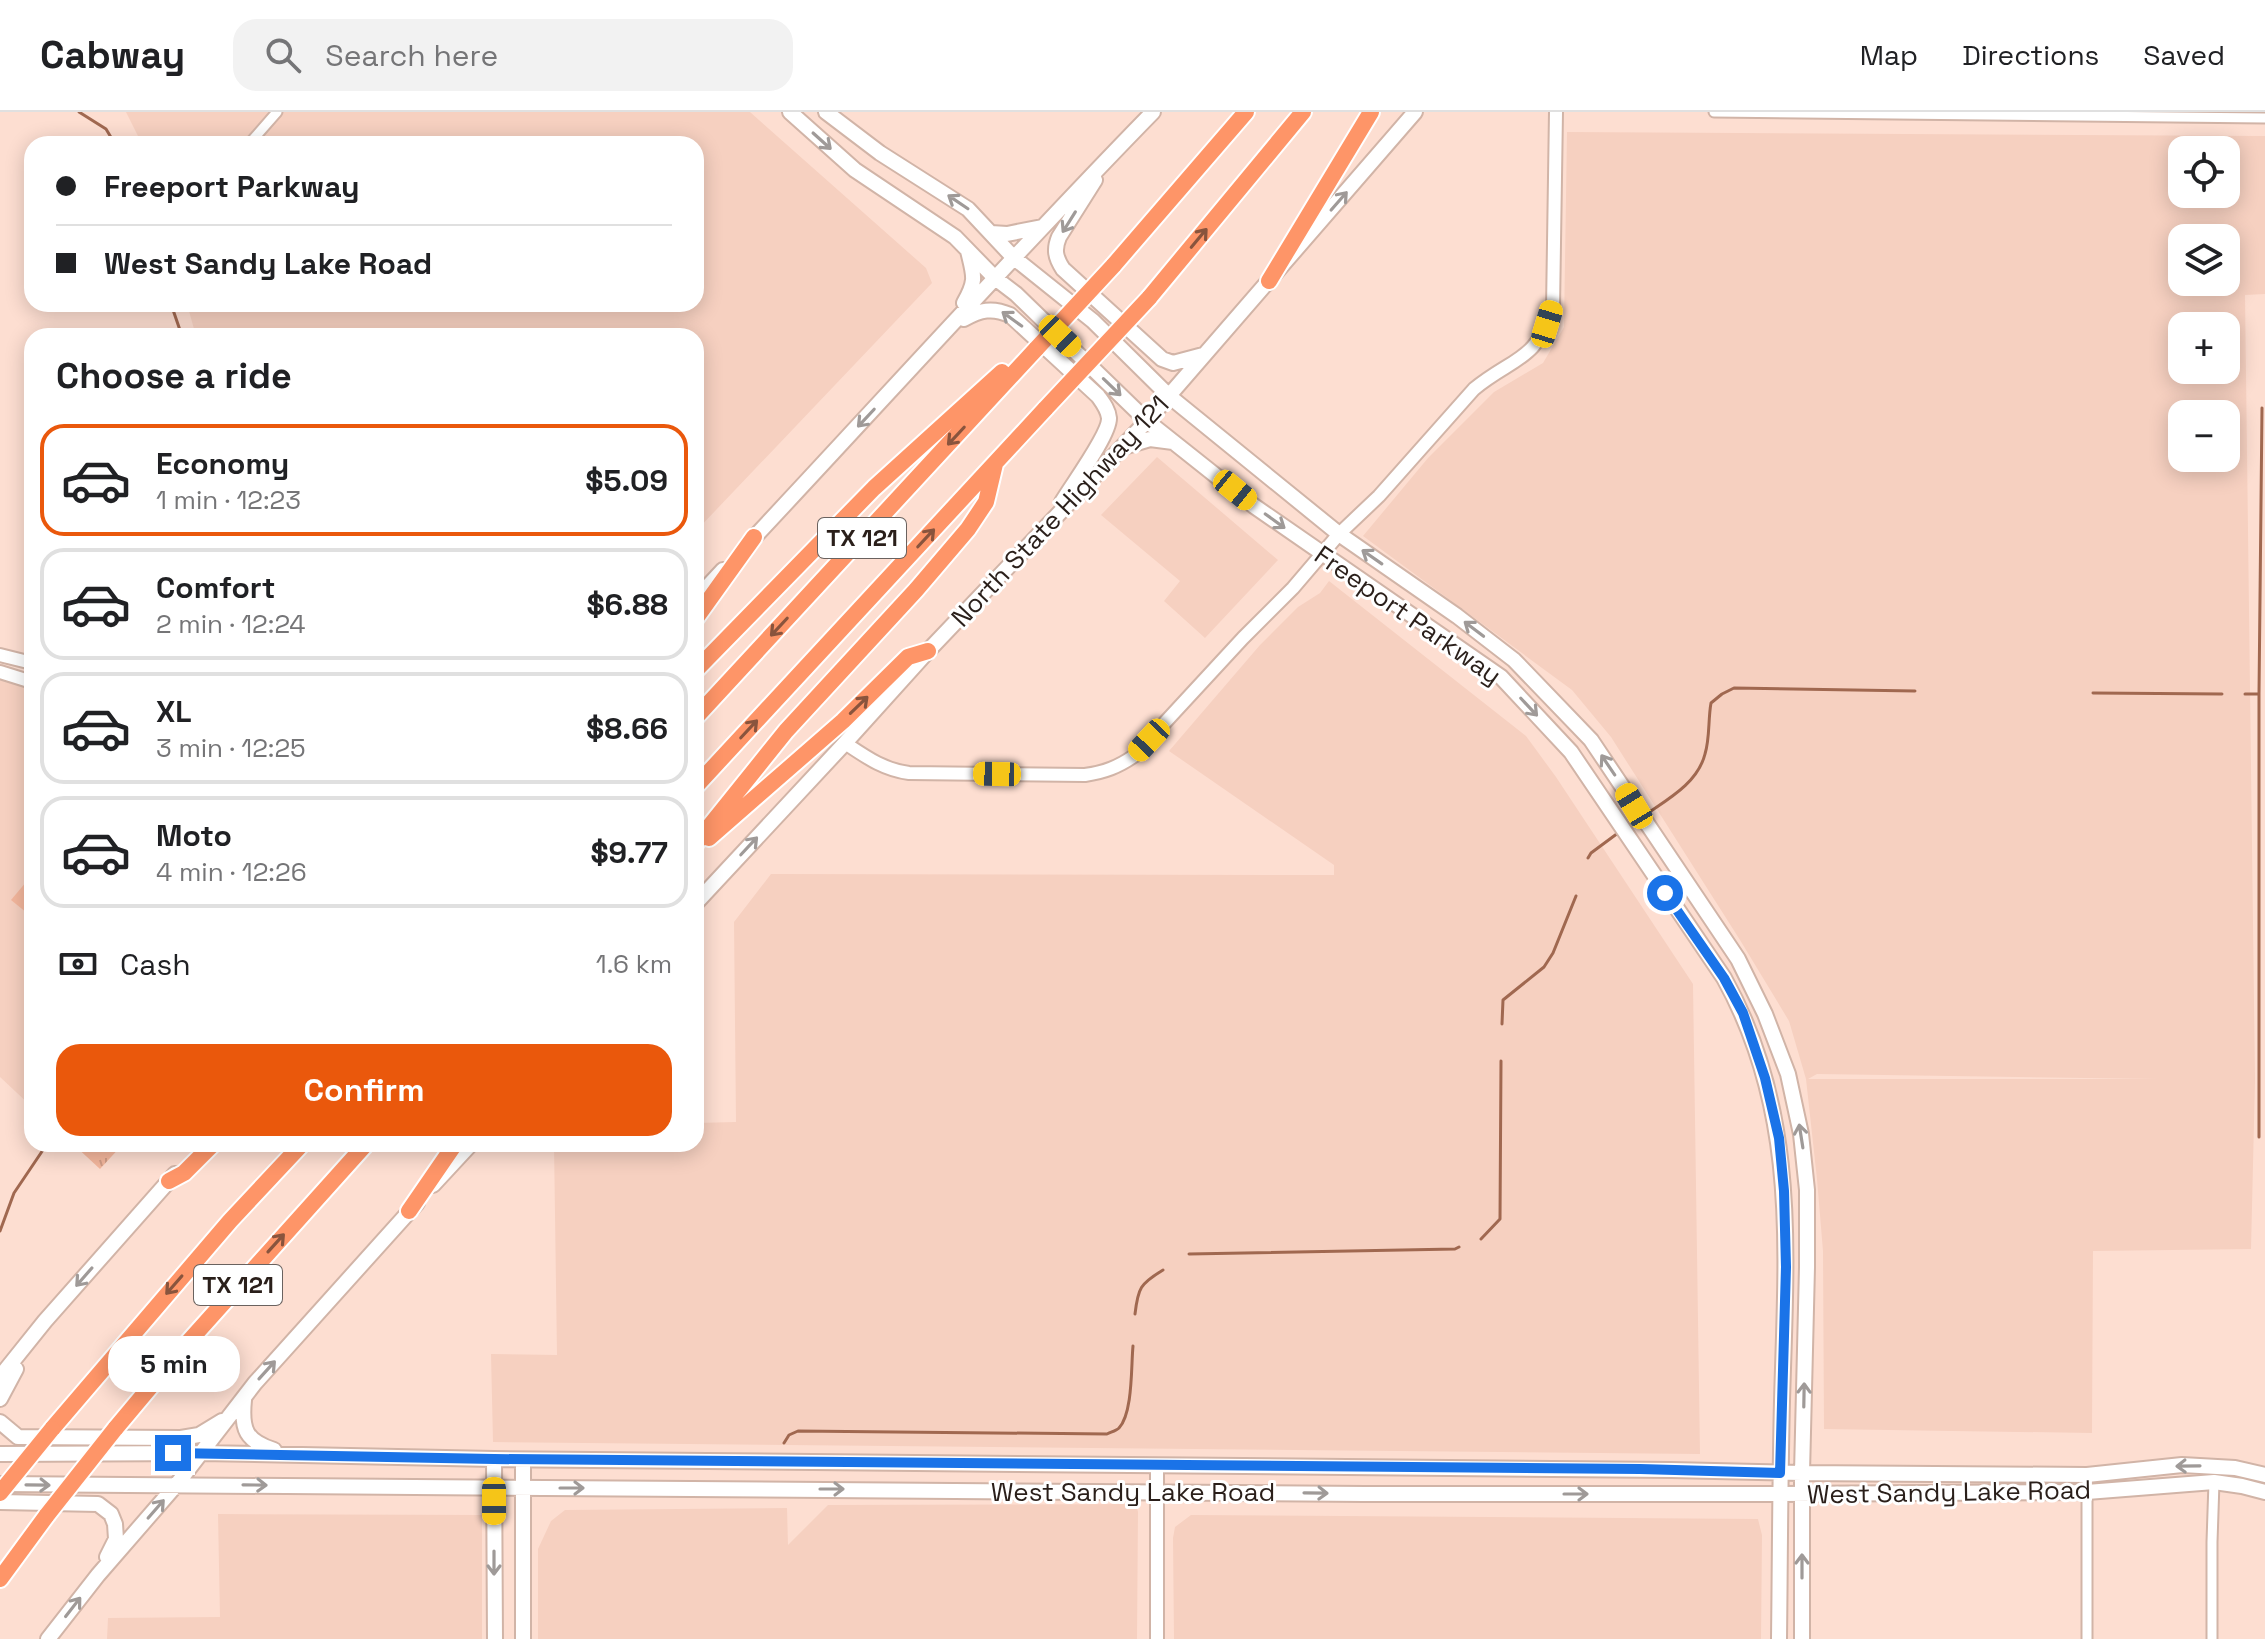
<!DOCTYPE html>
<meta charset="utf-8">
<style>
:root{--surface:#fff;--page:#f2f2f2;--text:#202124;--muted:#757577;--line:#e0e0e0;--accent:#ea580c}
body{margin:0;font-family:"Space Grotesk",sans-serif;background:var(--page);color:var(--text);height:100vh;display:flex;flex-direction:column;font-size:30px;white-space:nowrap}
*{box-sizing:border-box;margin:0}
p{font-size:26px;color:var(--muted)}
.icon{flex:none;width:44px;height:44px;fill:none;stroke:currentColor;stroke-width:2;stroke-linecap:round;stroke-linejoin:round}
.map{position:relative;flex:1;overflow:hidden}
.side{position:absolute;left:24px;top:216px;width:680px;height:824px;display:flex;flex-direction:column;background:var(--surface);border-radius:24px;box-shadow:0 4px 20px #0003}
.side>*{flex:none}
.hud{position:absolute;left:24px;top:24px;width:680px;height:176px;border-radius:24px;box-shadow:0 4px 20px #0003;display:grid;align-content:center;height:176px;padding:0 32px;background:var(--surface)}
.tools{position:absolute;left:2168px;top:24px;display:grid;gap:16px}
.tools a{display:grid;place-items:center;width:72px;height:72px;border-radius:16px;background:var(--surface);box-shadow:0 4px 20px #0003;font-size:40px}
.end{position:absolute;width:36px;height:36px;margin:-18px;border:10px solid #1a73e8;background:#fff;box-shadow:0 0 0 4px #fff}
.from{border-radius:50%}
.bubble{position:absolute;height:56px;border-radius:24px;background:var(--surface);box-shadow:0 4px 20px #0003;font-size:26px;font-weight:700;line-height:56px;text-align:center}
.car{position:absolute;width:24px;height:48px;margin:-24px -12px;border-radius:10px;box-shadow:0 0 6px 2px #0007;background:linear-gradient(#f5c518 24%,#345 0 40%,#f5c518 0 76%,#345 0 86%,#f5c518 0)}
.hud b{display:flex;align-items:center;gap:28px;height:76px;font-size:30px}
.hud b+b{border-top:2px solid var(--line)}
.hud i{width:20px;height:20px;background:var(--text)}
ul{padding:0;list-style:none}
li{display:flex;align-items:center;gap:24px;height:112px;margin:0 16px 12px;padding:0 16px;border:4px solid var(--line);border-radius:24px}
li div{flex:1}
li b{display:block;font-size:30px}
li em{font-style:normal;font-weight:700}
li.selected{border-color:var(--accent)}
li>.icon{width:72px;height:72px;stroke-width:1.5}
h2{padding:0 32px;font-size:36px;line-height:96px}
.pay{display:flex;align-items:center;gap:20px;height:88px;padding:0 32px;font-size:30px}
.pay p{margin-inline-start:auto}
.primary-button{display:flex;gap:16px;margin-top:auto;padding:16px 32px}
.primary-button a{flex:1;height:92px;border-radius:24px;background:var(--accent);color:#fff;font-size:32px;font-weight:700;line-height:92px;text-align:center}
header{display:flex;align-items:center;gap:48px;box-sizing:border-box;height:112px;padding:0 40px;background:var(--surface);border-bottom:2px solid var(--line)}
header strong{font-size:38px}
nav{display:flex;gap:44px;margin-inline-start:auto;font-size:28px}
.search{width:560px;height:72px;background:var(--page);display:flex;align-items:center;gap:20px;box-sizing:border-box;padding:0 28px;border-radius:24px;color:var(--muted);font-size:30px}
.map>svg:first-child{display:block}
.built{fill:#f6d0c0;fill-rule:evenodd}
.grass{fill:#f4b79d}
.park{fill:url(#park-tufts)}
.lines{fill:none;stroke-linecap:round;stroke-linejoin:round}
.stream{stroke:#a06850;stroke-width:3}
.minor-casing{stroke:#d1b4a7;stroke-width:13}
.tertiary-casing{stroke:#d1b4a7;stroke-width:16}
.secondary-casing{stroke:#d1b4a7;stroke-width:18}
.motorway-casing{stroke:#fff;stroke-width:20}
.minor{stroke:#fff;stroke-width:9}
.tertiary{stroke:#fff;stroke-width:12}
.secondary{stroke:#fff;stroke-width:14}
.motorway{stroke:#fe9568;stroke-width:16}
.motorway-bridge-casing{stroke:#fff;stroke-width:20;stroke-linecap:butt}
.motorway-bridge{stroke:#fe9568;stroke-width:16}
.oneway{stroke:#9f9a98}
.oneway2{stroke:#89543d}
.route{stroke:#1a73e8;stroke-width:10}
.labels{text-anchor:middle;stroke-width:6;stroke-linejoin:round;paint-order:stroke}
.shield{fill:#fff;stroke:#6a625f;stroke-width:2}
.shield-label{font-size:24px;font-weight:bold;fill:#2a1f1a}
.street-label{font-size:26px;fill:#2a1f1a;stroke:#fff}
</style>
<header>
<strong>Cabway</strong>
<div class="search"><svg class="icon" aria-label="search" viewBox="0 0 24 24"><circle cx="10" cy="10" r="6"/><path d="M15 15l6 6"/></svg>Search here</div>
<nav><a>Map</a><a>Directions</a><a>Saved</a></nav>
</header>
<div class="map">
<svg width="2265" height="1527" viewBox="0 0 2265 1527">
<defs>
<pattern id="park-tufts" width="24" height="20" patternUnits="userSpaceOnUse" patternTransform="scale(2)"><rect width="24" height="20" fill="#f4b79d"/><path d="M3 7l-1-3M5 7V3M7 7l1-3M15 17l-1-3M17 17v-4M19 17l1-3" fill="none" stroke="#d19d87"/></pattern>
</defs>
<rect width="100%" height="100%" fill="#fdded1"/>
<path class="built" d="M126,0h624l176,156 6,15 -236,248v-195h-500l-9,-32h509v-160h-554z
M1567,20l698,4v158l-20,1 10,785 -4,169 -158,2 -1,182 -268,-4 -1,-178 -6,-72 -11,-100 -17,-58 -49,-81 -129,-203 -39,-47 -209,-154 65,-78 66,-66 49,-29 21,-36zM2182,38h44v44h-44zM2182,126h44v44h-44zM2182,214h44v44h-44zM2182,302h44v44h-44zM1817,962l341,5h1h-351z
M1157,345l121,103 -73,78 -41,-37 16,-20 -79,-66z
M1329,469l197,155 30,41 137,207 7,470 -1207,-12 -2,-88 66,1 -3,-211h142v-21l40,-1 -2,-200 37,-48 563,1v-10l-165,-114 91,-106 38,-38 22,-14z
M0,566l32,6v423l-32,-30z
M1136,1392l2,8 -1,127h-599v-90l13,-28 14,-11 222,-2 1,37 40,-40z
M218,1402l264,1v124h-375l1,-21 112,-1z
M1191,1403l567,4 4,16 -1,104h-587l-1,-101 2,-11z"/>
<path class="grass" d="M32,763v42l-21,-17z"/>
<path class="park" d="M73,1032h50l-23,25z"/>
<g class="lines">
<path class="stream" d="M79,0l27,17 9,15
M171,192l11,32
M2093,581l129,1
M2245,582h14l3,-286
M1648,701c22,-15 50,-31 57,-59 5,-16 3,-35 6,-51l11,-9 12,-6 181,3
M1588,746l3,-5 27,-20
M1502,912l1,-24 41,-33 9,-14 23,-57
M2259,1025v-443
M0,1119l14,-38 33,-49
M1481,1127l19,-20 1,-158
M1189,1142l266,-5 4,-2
M1135,1202c3,-26 5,-30 28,-44
M784,1331l5,-8 9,-4 309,3c4,-2 9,-3 12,-6 14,-15 12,-62 14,-82"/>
<g class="minor-casing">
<path id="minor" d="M1714,0l551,6
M249,32l28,-32
M2087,1527v-164
M2212,1527v-97l2,-60"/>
</g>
<g class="tertiary-casing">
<path id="tertiary" d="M0,543l32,8
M0,560l32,10
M845,631c21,14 39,27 64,30l176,2c20,-3 33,-8 49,-19l109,-118 50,-50 46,-54 40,-38 95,-107c39,-32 62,-27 79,-81l3,-196
M1157,1527v-174"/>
</g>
<g class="secondary-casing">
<path id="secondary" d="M790,0l65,58 100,67 40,41 21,16 131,127 107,85 247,171 70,75 153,226c75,135 62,274 58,423 -2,79 -2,159 -3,238
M826,0l54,41 88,56 45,48 80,64 76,75 170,138 118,82 57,44 77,80 147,219 27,55 23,60 13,60 6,56v77l-5,206v166
M1095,68l-36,57c-5,12 -4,20 4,32l99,90 11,4 30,-8
M991,121l16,1 35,-7
M964,191c13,-23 10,-27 4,-52
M964,207c16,-9 28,-12 46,-4l88,81c5,7 10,13 11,22 1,16 -37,67 -47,84
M1123,335l27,-8 23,3
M748,432c135,-144 267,-291 405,-432
M696,487l27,-29
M696,791l149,-160 83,-92 219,-230 268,-309
M433,1073l38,-41
M0,1265l45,-56 130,-147
M0,1287l16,-30
M244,1288c-3,30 2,41 30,50
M0,1310l18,15 163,1 18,-3 23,-14
M0,1342l202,-1 292,6 1177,11 131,3 285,2 95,-10 53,3 30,7
M494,1347l1,180
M523,1348v179
M0,1372l1365,10h415l307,-2 127,-10 28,4 23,6
M0,1390l98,2 13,10 4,10 1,15 -9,18
M48,1527l50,-64 79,-91 78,-101 162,-180"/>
</g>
<g class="motorway-casing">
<path id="motorway" d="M1113,154l133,-154
M1269,169l102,-169
M1149,186l154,-186
M696,506l58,-81
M696,558l178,-182 128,-116
M696,605l341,-369
M696,674l350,-378
M709,726l134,-117 65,-64 20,-6
M696,731l90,-112 130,-141 52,-61 18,-27 9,-38
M169,1069l15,-8 29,-29
M409,1099l46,-67
M52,1317l178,-208 72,-77
M115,1317l67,-80 184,-205
M0,1467l47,-64"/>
</g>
<use href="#minor" class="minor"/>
<use href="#tertiary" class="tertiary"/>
<use href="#secondary" class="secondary"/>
<use href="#motorway" class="motorway"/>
<g class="motorway-bridge-casing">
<path id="motorway-bridge" d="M1037,236l76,-82
M1046,296l103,-110
M0,1381l52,-64
M47,1403l68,-86"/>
</g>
<use href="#motorway-bridge" class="motorway-bridge"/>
</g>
<defs><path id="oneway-shaft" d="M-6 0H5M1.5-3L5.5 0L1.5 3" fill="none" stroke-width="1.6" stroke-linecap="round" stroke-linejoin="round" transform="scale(2)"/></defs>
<g class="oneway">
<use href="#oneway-shaft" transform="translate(822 29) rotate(42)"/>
<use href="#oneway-shaft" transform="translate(1339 89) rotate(-49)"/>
<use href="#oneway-shaft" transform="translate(958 90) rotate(-146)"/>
<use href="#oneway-shaft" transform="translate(1069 110) rotate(122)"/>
<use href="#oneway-shaft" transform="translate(1012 207) rotate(-144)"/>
<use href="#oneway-shaft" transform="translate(1112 275) rotate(44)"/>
<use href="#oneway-shaft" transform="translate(866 306) rotate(133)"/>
<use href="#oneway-shaft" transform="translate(1275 409) rotate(36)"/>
<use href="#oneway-shaft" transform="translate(1372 445) rotate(-145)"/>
<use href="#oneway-shaft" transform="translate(1474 517) rotate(-143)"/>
<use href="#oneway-shaft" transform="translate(1529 595) rotate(47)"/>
<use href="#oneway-shaft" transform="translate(1608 653) rotate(-124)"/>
<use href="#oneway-shaft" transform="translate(749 734) rotate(-47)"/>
<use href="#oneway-shaft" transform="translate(1801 1024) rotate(-99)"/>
<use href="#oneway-shaft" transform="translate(84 1165) rotate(131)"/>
<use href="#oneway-shaft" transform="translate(267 1258) rotate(-48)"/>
<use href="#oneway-shaft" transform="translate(1804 1283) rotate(-89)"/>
<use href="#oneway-shaft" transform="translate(2188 1354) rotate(179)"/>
<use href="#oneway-shaft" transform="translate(38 1373) rotate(1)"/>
<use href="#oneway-shaft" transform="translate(255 1373) rotate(1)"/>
<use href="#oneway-shaft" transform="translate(572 1376)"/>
<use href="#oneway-shaft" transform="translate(832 1377)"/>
<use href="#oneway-shaft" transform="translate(1316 1381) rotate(1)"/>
<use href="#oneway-shaft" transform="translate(1576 1382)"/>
<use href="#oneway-shaft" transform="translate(156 1397) rotate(-49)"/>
<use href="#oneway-shaft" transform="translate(494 1451) rotate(90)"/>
<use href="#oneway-shaft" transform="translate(1802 1454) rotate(-90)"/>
<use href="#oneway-shaft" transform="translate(73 1495) rotate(-52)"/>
</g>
<g class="oneway2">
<use href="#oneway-shaft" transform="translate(1199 126) rotate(-50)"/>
<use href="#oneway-shaft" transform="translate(956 324) rotate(133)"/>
<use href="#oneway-shaft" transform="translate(926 426) rotate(-47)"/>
<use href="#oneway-shaft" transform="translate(779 515) rotate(133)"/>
<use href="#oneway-shaft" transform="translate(859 593) rotate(-44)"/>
<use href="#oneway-shaft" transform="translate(749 617) rotate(-47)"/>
<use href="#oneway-shaft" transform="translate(276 1131) rotate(-48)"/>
<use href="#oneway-shaft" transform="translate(174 1173) rotate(131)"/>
</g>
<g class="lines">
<path class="route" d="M173,1341l321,6 1146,10 140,4 6,-206 -2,-76 -5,-53 -14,-60 -22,-65 -19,-35 -59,-85"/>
</g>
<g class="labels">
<g class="shield">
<rect x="818" y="406" width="88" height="40" rx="6"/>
<rect x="194" y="1153" width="88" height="40" rx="6"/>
</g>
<g class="shield-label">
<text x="862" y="434">TX 121</text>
<text x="238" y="1181">TX 121</text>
</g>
<g class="street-label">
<text transform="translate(1060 399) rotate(-47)" y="9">North State Highway 121</text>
<text transform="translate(1408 503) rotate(35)" y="9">Freeport Parkway</text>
<text x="1133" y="1389">West Sandy Lake Road</text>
<text transform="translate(1949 1380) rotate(-1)" y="9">West Sandy Lake Road</text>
</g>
</g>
</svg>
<div class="tools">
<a><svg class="icon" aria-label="locate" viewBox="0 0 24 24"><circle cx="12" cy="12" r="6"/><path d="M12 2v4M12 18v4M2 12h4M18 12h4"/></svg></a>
<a><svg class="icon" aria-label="layers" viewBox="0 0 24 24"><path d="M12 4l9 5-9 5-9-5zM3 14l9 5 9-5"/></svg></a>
<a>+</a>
<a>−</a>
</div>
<i class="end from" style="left:1665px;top:781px"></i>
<i class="end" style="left:173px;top:1341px"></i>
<div class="bubble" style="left:108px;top:1224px;width:132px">5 min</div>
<i class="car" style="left:1547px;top:212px;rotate:17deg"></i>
<i class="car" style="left:1060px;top:224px;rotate:134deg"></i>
<i class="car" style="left:1235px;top:378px;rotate:129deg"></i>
<i class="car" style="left:1149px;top:628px;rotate:223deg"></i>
<i class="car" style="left:997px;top:662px;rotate:271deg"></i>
<i class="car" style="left:1634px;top:694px;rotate:329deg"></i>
<i class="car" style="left:494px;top:1389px;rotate:180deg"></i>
<div class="hud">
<b><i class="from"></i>Freeport Parkway</b>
<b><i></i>West Sandy Lake Road</b>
</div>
<section class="side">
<h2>Choose a ride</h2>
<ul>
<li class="selected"><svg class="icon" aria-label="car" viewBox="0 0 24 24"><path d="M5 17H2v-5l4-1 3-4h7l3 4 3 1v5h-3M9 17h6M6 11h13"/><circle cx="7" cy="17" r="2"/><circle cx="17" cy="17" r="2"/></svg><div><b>Economy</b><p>1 min · 12:23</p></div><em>$5.09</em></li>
<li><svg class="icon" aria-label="car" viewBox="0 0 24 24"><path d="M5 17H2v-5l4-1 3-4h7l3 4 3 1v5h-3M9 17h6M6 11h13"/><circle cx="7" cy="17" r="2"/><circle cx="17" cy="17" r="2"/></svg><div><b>Comfort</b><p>2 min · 12:24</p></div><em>$6.88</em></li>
<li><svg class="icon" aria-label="car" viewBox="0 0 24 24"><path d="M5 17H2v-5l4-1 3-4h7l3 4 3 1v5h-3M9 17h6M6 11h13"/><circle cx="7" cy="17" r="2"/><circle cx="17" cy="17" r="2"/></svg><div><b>XL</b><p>3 min · 12:25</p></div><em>$8.66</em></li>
<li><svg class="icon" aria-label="car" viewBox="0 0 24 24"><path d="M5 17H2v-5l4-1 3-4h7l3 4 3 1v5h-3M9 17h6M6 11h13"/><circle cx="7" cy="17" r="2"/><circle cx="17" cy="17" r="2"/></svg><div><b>Moto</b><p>4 min · 12:26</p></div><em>$9.77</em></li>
</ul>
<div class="pay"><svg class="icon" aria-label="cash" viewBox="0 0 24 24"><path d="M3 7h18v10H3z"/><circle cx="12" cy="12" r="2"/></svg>Cash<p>1.6 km</p></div>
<div class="primary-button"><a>Confirm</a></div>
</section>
</div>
